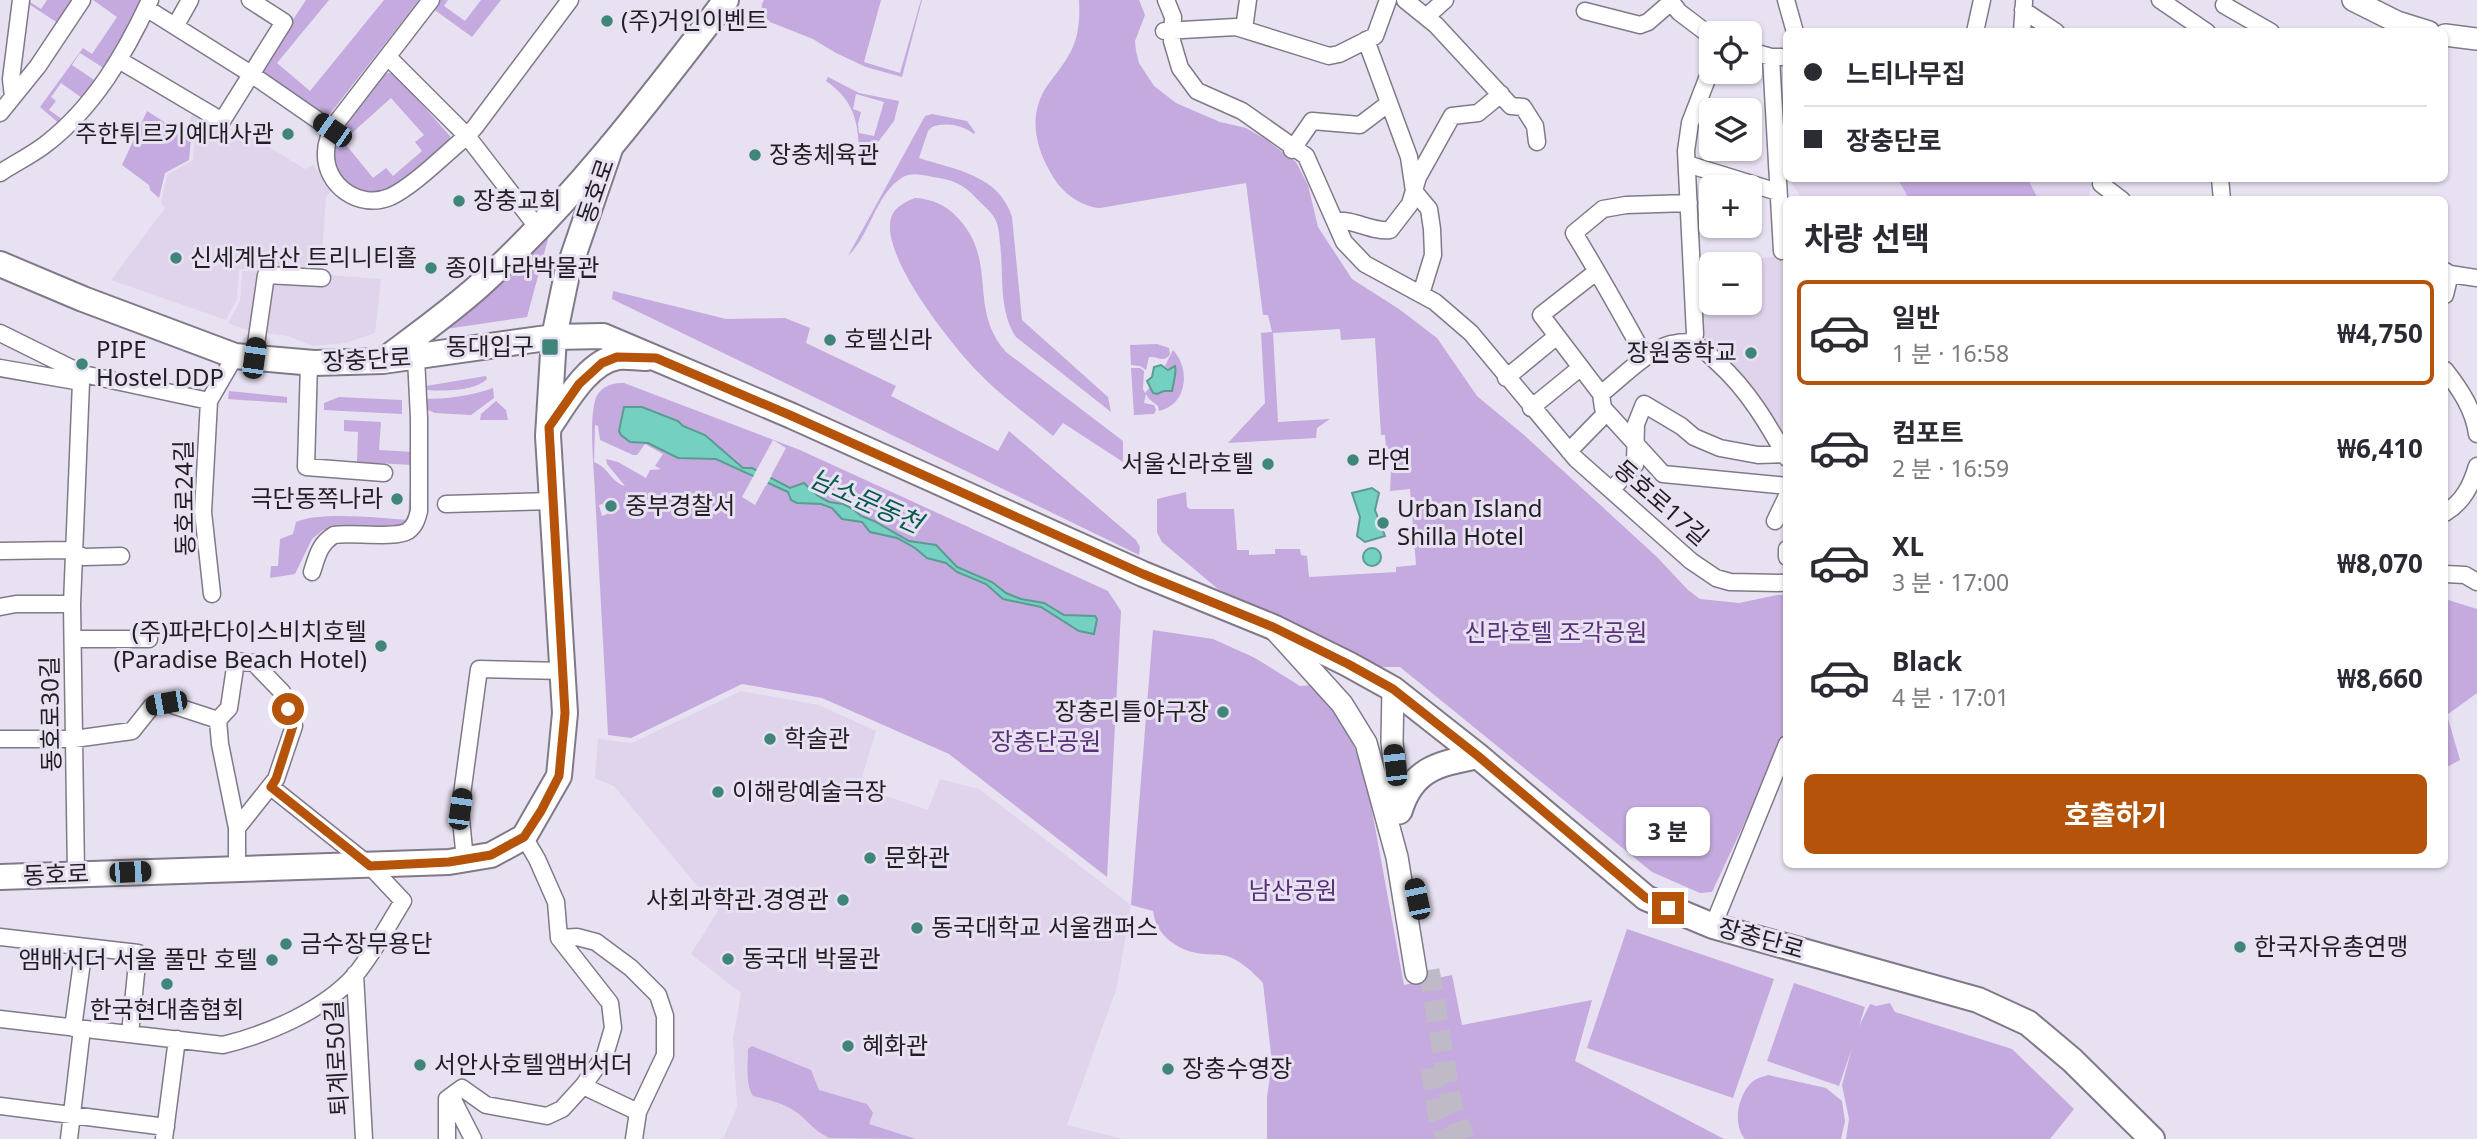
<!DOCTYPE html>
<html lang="ko">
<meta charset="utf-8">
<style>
:root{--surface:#fff;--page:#f2f2f3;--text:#2b2b33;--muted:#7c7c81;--line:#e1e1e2;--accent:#b45309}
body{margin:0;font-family:"Noto Sans","Noto Sans KR",sans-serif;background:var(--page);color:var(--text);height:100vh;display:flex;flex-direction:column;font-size:26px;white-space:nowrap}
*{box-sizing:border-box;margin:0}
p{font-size:23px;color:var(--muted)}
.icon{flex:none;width:38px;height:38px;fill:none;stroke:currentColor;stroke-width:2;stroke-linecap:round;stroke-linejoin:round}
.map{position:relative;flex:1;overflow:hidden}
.drawer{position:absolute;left:1783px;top:196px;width:665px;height:672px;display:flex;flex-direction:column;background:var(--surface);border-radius:10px;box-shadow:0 2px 5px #0004}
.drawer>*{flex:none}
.hud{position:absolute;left:1783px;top:28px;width:665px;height:154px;border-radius:10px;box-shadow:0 2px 5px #0004;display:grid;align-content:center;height:154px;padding:0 21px;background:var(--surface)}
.controls{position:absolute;left:1699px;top:21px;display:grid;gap:14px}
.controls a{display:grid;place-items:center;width:63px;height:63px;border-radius:10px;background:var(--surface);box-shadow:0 2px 5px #0004;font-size:35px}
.end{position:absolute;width:32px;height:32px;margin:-16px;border:9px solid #b45309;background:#fff;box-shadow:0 0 0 4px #fff}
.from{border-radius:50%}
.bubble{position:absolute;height:49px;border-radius:10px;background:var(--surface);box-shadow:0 2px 5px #0004;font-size:23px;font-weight:700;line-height:49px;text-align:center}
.car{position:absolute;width:21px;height:42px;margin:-21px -10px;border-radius:9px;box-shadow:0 0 5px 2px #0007;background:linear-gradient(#222 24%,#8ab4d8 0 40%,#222 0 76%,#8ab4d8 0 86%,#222 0)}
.hud b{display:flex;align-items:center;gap:24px;height:66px;font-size:26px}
.hud b+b{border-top:2px solid var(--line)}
.hud i{width:18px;height:18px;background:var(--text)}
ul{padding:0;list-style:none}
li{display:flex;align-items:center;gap:21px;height:105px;margin:0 14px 10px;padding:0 7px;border:4px solid transparent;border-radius:10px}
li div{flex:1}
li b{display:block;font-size:26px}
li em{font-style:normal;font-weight:700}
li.active{border-color:var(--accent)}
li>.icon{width:63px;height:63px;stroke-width:1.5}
h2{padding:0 21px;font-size:32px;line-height:84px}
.cta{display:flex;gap:14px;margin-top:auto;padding:14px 21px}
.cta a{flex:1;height:80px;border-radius:10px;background:var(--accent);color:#fff;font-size:28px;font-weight:700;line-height:80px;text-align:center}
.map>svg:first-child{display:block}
.built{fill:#dfd4eb}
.green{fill:#c4aade;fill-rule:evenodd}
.water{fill:#74d0c1;stroke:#5b9b92;stroke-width:2}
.pier{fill:#e8e1f1}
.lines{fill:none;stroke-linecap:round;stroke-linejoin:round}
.secondary-tunnel{stroke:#c0bac8;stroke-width:21;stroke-dasharray:21 10;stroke-linecap:butt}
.street-casing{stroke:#807987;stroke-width:19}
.secondary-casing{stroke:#807987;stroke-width:24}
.primary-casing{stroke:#807987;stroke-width:28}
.street{stroke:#fff;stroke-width:16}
.secondary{stroke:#fff;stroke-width:21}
.primary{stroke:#fff;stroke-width:24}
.route{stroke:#b45309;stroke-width:9}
.poi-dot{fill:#40857a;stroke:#e8e1f1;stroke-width:2.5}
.labels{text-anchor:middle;stroke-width:6;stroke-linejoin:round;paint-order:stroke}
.poi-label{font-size:24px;fill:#211e24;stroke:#e8e1f1;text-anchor:start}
.street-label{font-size:24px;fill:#211e24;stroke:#e8e1f1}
.park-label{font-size:24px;fill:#583179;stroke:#e8e1f1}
.water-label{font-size:26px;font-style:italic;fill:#075a50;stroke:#e8e1f1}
</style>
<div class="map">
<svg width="2477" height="1139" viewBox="0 0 2477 1139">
<rect width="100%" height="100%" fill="#e8e1f1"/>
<path class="built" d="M1787,62v112l-3,-4 -9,-106z
M193,114l46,27 12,-5 54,33 8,-4 21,23 -8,9 -5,73 -82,-1 -2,30 -11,21 -115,-40 54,-72 -4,-5 6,-28 26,-15 2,-24 -10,-8z
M1789,179h304l-5,20 -285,1z
M1787,254v190l-86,-104 -5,-69 15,-3 1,35h38v-39h-18z
M242,271l49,1 90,7 -6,54 -30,10 -32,3 -25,-10 -38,-5 -22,-8 12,-22z
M741,691l78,14 57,26 -17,56 69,23 12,-31 39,10 152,116 -14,82 -50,138 56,14h-400l14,-32 -4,-68 8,-46 -50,-39 27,-43 -104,-125 -19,-8 3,-39 34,4z"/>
<path class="green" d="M27,0l14,9 6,-9h31l-17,25 -37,-24z
M93,0h52l-18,44 -65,82 -22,-19 43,-59 9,6 25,-37zM80,53l25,16 -8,13 -25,-17zM61,83l21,15 -10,14 -3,-2 -7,9 -13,-9 7,-9 -5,-4z
M306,0h23l-52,63 33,28 74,-91h35l-90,115h-6l-63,-46z
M438,0h10l-4,6 21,15 16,-21h20l-29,37 -40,-29z
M764,0h117l-17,62 36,11 21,-73h1l-20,77 -36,-10 -30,-14 -23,-14 -43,-17 -9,-9 1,-9z
M1079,0h60l6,15 -10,26 1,10 3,12 15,23 22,17 44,19 26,6 19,11 31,23 12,23 10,42 34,52 47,30 38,29 40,58 47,39 133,122 31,33 12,9 39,4 38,-8h10v137l-75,160 -12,1 -48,-21 -252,-205h-23l-159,-78 -56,-47 -5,-10v-33l29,-7 1,15 3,2h44l3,41h12v5l26,-1v-5h25l1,6 6,1 2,21 87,-5v-5l20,-2 -6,-76 -20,2 2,-42h-6l-1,-14h-4l-6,-97 -34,2 -1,-11 -67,4 5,89 52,-3 -13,9 -1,10 -88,5 37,-40 -4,-70 11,-1 -4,-17h-5l-17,-132 -146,25c-17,-1 -35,-13 -45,-28 -18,-28 -28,-60 -10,-91 8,-12 18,-23 25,-36 9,-16 10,-35 9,-53z
M393,72l57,64 1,12 -49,42 -41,9 -35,-37v-17l54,-70zM391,98l33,37 -9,7 7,9 -29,25 -7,-8 -13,10 -30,-37z
M828,77l31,16 40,8 -5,20 -19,25 -8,20 -8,-2c0,-36 -1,-61 -33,-83zM856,94l28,8 -10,34 -15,-3 -1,-9 3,-12 -8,-3z
M147,111l44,28 -2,21 -24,13 -6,25 -9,-8 -1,-5 -27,-20z
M932,114l35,7 8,11 -1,2c-12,-9 -27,-12 -42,-7l-4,4 -9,27c37,12 80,17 93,59l10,103 86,77 3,15 -95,-75c-18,-27 -12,-63 -16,-94 -1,-9 -1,-18 -6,-26 -4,-6 -10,-11 -15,-16 -12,-13 -21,-20 -40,-23 -12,-2 -26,-7 -36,-1 -28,17 -32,57 -55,79l77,-140z
M1898,179h130l10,20h-129z
M915,198c17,1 31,7 43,20 41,44 9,90 48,134l117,89v21l-60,-39 -10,13c-25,-21 -52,-40 -74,-63 -26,-26 -99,-117 -88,-155 3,-11 14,-16 24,-20z
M551,228l-24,89 -81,12 59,-52z
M613,291l113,28 59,-1 25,10 -4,15 90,43 -5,10 107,55 11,-20 127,109 4,7 -1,8 -527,-256z
M1157,344l12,4 1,6c-6,10 -12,2 -21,3l-3,13 -6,-4 -9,-1 -1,-20z
M1173,350c18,19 14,55 -14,61l-1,-5 -9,-7 -3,-5 -2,9 10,2 2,5 -2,4 -20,1 -3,-47h9l4,3 -1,18 2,4 6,-7 2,7 7,1 2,-3 11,-2 -1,-7 4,-7 -4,-9 -2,4 -5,-4z
M486,376l1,3c-13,13 -46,12 -65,11l1,-3 3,-1z
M624,383l176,67 308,141 13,20 -14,266 -158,-123 -127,-56 -80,-14 -111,54 -23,-3c-4,-81 -9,-161 -13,-242 -1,-23 -6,-71 0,-92 3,-13 16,-19 29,-18zM595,425l3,1 2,14 33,15h4l8,-11 18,10 -8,12 6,3 -11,1 -4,8 -28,-16 -12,-3 1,5 18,22c-14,-4 -17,-19 -31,-24zM773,440l13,8 -31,57 -13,-8zM617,500l3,9 -18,7 -3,-11z
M493,388l1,10 -23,17 -36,-2 -12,-5v-9c22,0 49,-3 70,-11z
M229,391l58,6v6l-59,-4z
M339,397l63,3v14l-78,-4v-7z
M496,401l10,9 2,10h-28l1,-6z
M344,420l37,2 -2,28 34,2 -1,13 -55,-3 1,-30 -14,-1z
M411,471h5l-7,53 -16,5 -60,-2 -10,3 -11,9 -17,35 -25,4 1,-12h7l2,-27 13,-5 3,-12c24,-11 85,-4 112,-2z
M2445,599l32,10v84l-30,22 13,45 -15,8z
M1153,630l60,9 42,19 45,28 12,-1 23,23 15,27 13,37 5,17 36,196 48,-10 10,50 130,-25 -17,61 149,78h-457v-42l5,-34 -9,-80c-9,-10 -23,-23 -36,-27 -7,-2 -16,-1 -23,-2 -25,-2 -48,-18 -51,-43l-22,-6z
M1627,929l147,50 -41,119 -146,-50z
M1794,983l71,24 -6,19 11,-22 6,2 14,-3 5,9 117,37 62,60 -24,30h-204l3,-20 -7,-34 10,-37 -13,38 -72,-25z
M752,1046l59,24 8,20 48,14 6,9 -4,11 47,15 -87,-1c-12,-6 -20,-15 -30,-24 -14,-11 -30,-14 -46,-18 -8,-13 -5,-32 -5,-47z
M1768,1075l58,13 16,13 3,20 -4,18h-96c-13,-15 -7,-44 7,-57 5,-4 10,-5 16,-7z"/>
<path class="water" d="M1161,365l7,5 7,-4c2,5 -2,19 -3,25h-8l-7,3 -4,-1 -6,-12 5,-4 2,-10z
M624,407h18l36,14 5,5 22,9 38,33h9l38,20 14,-5 14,13 11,6 14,2 10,5 8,7 13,5 35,20 27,4 21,22 35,15 14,11 15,6 23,4 20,12 31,1 2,3 -3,15 -15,-3 -38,-24 -38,-8 -17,-15 -29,-12 -11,-9 -19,-5 -12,-10 -18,-10 -27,-6 -8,-10 -20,-3 -10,-11 -11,-4 -24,-1 -6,-3 -3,-8 -72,-33 -38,-1 -30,-15 -18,-1 -9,-7 -2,-4z
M1372,488l7,5 -4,17 10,26 -20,6 -8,-6 3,-19 -8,-24z
M1363 557a9 9 0 1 1 18 0a9 9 0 1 1-18 0Z"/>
<path class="pier" d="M758,467l14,8 -6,11 -14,-7z"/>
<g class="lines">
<path class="secondary-tunnel" d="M1429,970l23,137 12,32
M1431,1068l7,47 9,24"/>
<g class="street-casing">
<path id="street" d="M431,0l-94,122c-6,9 -11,19 -11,30 -2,33 33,58 64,45 24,-11 56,-44 77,-61l8,-9 95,-127
M1166,0l7,17 -1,24 8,27 17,23 45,20 64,45 38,86 21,22 70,38 36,31 105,126 115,102 25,17 14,4 57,1
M1405,0l31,25 75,81 12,1 12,19 2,16
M1670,0l9,12 33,25
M1786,0l9,32
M2160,0l47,32
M2224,5l47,27
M146,8l105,66 81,56
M2023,10l33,22
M1585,11l55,14 8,-3 23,-20
M1426,17l19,-17
M176,25l14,-25
M1244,29l4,-29
M1164,31l72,-4 93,29 10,-2 36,-18 13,-36
M1975,32l7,-32
M2022,32l2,-30
M1366,40l43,117 5,34 15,18 3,20 1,26 -12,39
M1750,51l21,6h16
M388,57l79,79 71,92
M1771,57l11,194
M119,60l103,61 62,-99 -34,-22
M13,97l-2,-18 10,-79
M0,113l38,-47 44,-66
M1292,150l20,-29 48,4 29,-22
M1687,164l91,28
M0,173c15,-10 32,-18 46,-29 48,-37 79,-90 104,-144
M2220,178l2,22
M2101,184l21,16
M1335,221c20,-2 36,11 55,9l20,-26 8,-27 34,-61 26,-3 23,-19
M2445,271l5,3 27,4
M1596,272l-55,43 60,79 2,14 60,66 124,12
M2445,295l5,-21
M0,333l83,41 -2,8 -9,222 4,270
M1693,343l2,-9 -9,-183 4,-28 22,-57
M1645,357c-23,-42 -46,-83 -71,-124l29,-24 23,-4 63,-2
M254,358l12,-83 56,3
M309,363l-3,104 78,6
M0,368l81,14
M2445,370c15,19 29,40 32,64
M83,374l126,27
M1506,378l51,-42
M1601,394c19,-15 47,-44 70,-50 6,-1 14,-3 21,-1 10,3 18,13 26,20 30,27 49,60 69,95
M1531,408l49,-40
M1569,451l38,-39
M1611,490l24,-25 1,-41 8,-20 37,22 13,11 26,11 38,7 26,-1
M446,504l106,-3
M2445,513c18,-11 26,-27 32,-47
M1775,521l12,-25
M1787,549v8
M0,551l69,-1 15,7 37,-1
M312,572c5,-15 7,-28 22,-37 17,-3 61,4 74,-4 7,-5 9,-12 11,-20v-93l-3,-60
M2445,574l20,1 12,7
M212,594l-9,-82 6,-111 26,-45
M0,607l16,-3h56
M73,639h76
M218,720l11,-12 7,-47 18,2 28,29 12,34 -18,53 -39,49
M218,720l2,24 17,84v41
M0,739h74l58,-8 20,-25 14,-3 52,17
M465,860l-5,-51 19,-140 84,2
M1713,926l74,-182
M0,937l138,16 -8,81
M559,938l18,-1 19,5 35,26 27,27 7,21v39l-27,57 -4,27
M355,974l9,165
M0,1019l223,26c45,-11 102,-35 133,-71 18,-22 32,-49 47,-73l-33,-35 -99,-79
M73,1028l11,-81
M583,1086l55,26
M451,1096l22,43
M0,1106l166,21
M69,1139l13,-110
M164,1139l13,-100
M447,1139v-40l15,-11 24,17 61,11 15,-7 21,-23 22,-31 8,-27 -3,-25 -51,-65 -3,-36 -19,-43 -13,-22"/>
</g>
<g class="secondary-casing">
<path id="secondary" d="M2353,0l44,22 32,10
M2445,35l32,4
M1276,631l66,73 24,39 31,114 19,116
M1393,689l-1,53 8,71"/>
</g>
<g class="primary-casing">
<path id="primary" d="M0,264l83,35 152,57 79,7 69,-2 171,-24 49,-1 189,80 351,158 130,53 75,37 45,25 85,67 168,142 67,28 265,74 50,23 44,37 80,79
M384,360c32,-24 66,-48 96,-75 93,-84 170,-186 246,-285
M549,427c16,-23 39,-66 69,-70 9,-1 19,1 28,1
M1400,810c13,-42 39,-46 78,-54
M0,877l449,-15 42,-7 33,-18 35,-61 6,-63 -17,-277 6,-99 13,-63 44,-128"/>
</g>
<use href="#street" class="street"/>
<use href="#secondary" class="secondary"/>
<use href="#primary" class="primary"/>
</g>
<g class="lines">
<path class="route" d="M288,709l5,17 -17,53 -5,8 99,79 79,-4 42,-7 33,-18 17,-26 18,-35 6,-63 -16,-286 30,-43 23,-21 15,-6 39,1 136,58 351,158 130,53 75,37 45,25 85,67 168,142 22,10"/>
</g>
<g class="poi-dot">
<circle cx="607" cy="21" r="7"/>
<circle cx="288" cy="134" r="7"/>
<circle cx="755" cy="155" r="7"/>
<circle cx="459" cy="201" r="7"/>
<circle cx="176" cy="258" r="7"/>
<circle cx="431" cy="268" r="7"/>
<circle cx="830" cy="340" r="7"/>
<rect x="541" y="338" width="18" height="18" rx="3.5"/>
<circle cx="1751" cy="353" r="7"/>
<circle cx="82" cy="364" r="7"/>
<circle cx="1353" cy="460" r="7"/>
<circle cx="1268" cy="464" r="7"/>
<circle cx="397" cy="499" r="7"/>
<circle cx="611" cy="506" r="7"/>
<circle cx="1383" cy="523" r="7"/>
<circle cx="381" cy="646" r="7"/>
<circle cx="1223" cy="712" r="7"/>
<circle cx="770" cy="739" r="7"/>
<circle cx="718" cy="792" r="7"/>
<circle cx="870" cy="858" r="7"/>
<circle cx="843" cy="900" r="7"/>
<circle cx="917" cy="928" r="7"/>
<circle cx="286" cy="944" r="7"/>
<circle cx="2240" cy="947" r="7"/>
<circle cx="728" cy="959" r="7"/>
<circle cx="272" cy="960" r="7"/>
<circle cx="167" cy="984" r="7"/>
<circle cx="848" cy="1046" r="7"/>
<circle cx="420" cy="1065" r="7"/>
<circle cx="1168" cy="1069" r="7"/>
</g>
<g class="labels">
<g class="poi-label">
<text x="621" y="29">(주)거인이벤트</text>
<text x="274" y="142" text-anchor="end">주한튀르키예대사관</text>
<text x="769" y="163">장충체육관</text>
<text x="473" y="209">장충교회</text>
<text x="190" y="266">신세계남산 트리니티홀</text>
<text x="445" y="276">종이나라박물관</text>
<text x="844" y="348">호텔신라</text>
<text x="534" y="355" text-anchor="end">동대입구</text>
<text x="96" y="358">PIPE<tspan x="96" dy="28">Hostel DDP</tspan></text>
<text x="1737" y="361" text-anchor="end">장원중학교</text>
<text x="1367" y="468">라연</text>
<text x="1254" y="472" text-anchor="end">서울신라호텔</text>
<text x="383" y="507" text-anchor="end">극단동쪽나라</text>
<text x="625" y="514">중부경찰서</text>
<text x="1397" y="517">Urban Island<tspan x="1397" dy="28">Shilla Hotel</tspan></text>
<text x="367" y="640" text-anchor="end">(주)파라다이스비치호텔<tspan x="367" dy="28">(Paradise Beach Hotel)</tspan></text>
<text x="1209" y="720" text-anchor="end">장충리틀야구장</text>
<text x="784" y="747">학술관</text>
<text x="732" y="800">이해랑예술극장</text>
<text x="884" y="866">문화관</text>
<text x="829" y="908" text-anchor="end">사회과학관.경영관</text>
<text x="931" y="936">동국대학교 서울캠퍼스</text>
<text x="300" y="952">금수장무용단</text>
<text x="2254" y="955">한국자유총연맹</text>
<text x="742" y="967">동국대 박물관</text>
<text x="258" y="968" text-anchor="end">앰배서더 서울 풀만 호텔</text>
<text x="167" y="1018" text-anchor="middle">한국현대춤협회</text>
<text x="862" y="1054">혜화관</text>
<text x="434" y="1073">서안사호텔앰버서더</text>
<text x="1182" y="1077">장충수영장</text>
</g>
<g class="street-label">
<text transform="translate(596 191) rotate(-71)" y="8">동호로</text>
<text transform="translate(367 360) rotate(-3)" y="8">장충단로</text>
<text transform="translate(185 498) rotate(-91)" y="8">동호로24길</text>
<text transform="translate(1661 503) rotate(41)" y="8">동호로17길</text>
<text transform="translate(51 714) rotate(-91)" y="8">동호로30길</text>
<text transform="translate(56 875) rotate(-2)" y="8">동호로</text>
<text transform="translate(1761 939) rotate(16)" y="8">장충단로</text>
<text transform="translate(337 1058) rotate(-93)" y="8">퇴계로50길</text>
</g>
<g class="park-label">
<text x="1556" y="641">신라호텔 조각공원</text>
<text x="1046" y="750">장충단공원</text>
<text x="1293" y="899">남산공원</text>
</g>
<g class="water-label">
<text transform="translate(866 501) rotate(24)" y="9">남소문동천</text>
</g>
</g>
</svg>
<div class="controls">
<a><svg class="icon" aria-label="locate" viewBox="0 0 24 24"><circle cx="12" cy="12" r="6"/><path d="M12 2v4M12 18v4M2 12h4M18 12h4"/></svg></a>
<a><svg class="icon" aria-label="layers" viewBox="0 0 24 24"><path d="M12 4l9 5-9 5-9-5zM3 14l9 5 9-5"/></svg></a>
<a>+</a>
<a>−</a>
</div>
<i class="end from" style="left:288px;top:709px"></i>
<i class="end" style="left:1668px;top:908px"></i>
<div class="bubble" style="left:1626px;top:807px;width:84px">3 분</div>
<i class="car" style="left:332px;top:130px;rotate:305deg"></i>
<i class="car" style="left:254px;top:358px;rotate:8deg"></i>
<i class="car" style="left:166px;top:703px;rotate:260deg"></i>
<i class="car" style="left:1395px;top:765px;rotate:353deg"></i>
<i class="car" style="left:460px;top:809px;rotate:8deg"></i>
<i class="car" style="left:130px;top:872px;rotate:88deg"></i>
<i class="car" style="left:1417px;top:899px;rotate:348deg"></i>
<div class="hud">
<b><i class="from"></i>느티나무집</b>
<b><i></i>장충단로</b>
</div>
<section class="drawer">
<h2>차량 선택</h2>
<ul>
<li class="active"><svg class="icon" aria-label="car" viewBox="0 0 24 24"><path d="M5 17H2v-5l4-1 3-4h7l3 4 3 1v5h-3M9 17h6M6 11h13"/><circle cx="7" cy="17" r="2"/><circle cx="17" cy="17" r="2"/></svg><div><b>일반</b><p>1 분 · 16:58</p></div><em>₩4,750</em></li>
<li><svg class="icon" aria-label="car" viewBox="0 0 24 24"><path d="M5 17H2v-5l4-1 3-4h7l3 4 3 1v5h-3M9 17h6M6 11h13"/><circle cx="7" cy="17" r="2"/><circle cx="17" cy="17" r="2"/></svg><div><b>컴포트</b><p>2 분 · 16:59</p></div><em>₩6,410</em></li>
<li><svg class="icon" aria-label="car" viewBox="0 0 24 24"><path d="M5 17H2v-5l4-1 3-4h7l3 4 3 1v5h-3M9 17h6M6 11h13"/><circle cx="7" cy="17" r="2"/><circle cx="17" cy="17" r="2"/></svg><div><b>XL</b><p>3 분 · 17:00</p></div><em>₩8,070</em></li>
<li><svg class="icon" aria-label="car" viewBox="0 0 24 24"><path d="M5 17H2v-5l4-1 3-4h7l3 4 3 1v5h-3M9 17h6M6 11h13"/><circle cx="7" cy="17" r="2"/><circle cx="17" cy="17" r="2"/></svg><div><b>Black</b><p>4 분 · 17:01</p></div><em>₩8,660</em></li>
</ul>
<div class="cta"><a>호출하기</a></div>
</section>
</div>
